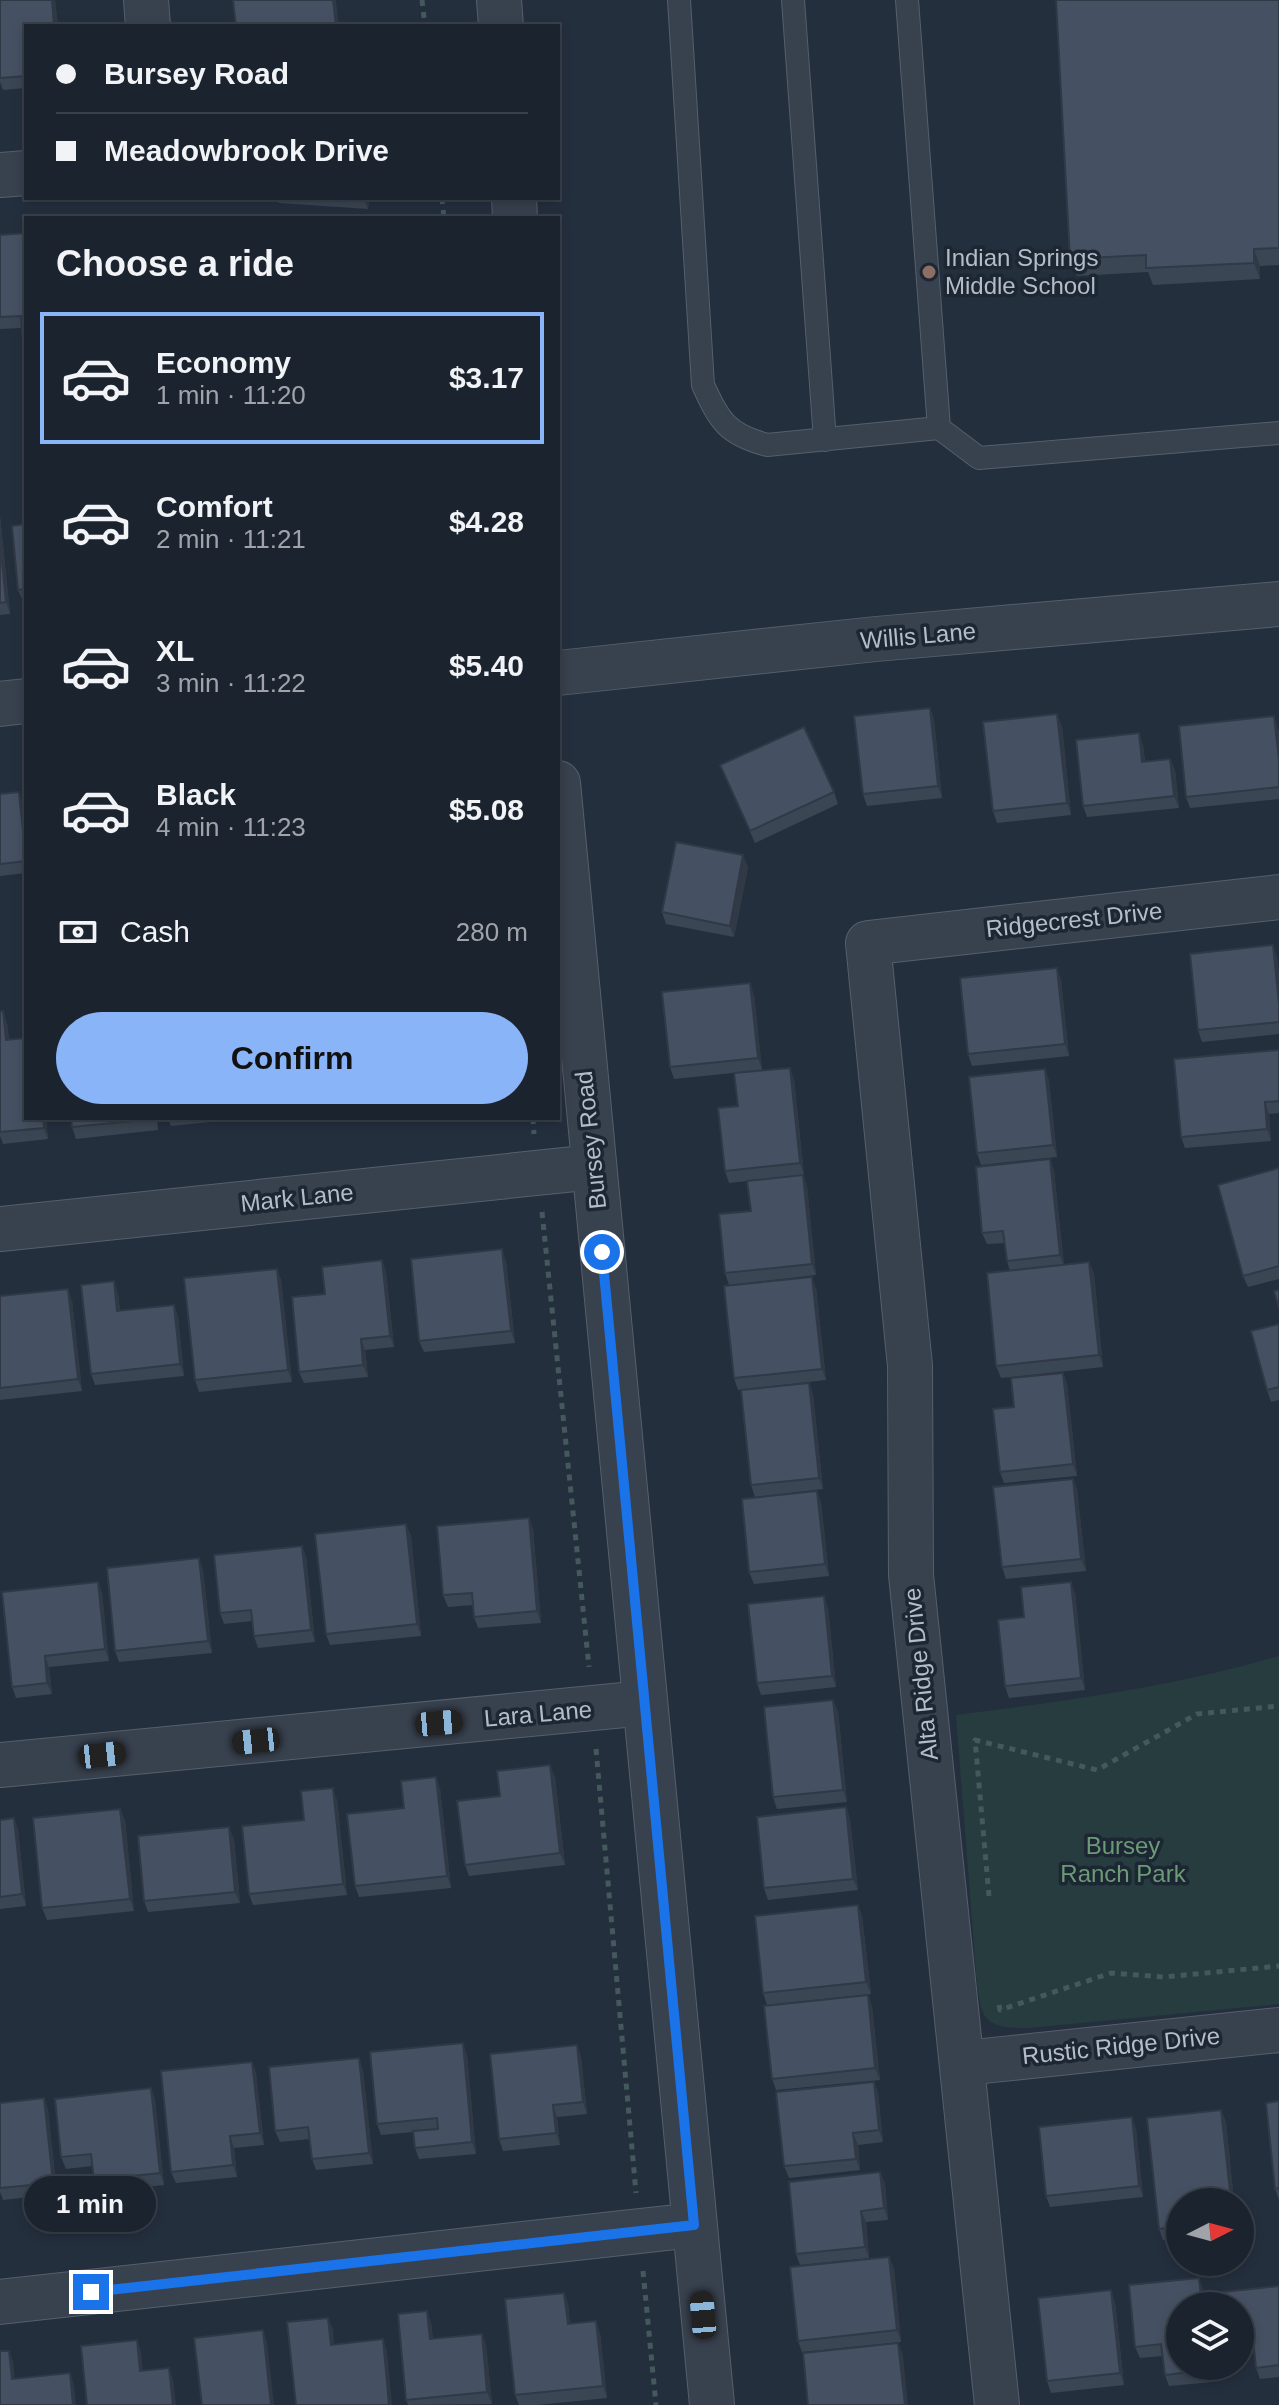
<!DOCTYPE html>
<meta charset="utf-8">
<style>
:root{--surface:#1b232e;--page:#282f3a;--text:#f1f3f6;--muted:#a0a4aa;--line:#39404a;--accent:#8ab4f8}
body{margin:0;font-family:Helvetica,sans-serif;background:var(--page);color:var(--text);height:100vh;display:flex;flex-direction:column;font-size:30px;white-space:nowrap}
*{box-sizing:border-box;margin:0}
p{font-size:26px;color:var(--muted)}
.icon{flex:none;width:44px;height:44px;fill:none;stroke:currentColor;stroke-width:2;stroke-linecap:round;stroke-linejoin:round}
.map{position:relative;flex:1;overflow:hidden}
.details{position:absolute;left:24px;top:216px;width:536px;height:904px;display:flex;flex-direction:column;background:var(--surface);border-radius:0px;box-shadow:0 4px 12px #0003,0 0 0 2px var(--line)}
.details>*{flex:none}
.top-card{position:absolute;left:24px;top:24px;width:536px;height:176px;border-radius:0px;box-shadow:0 4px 12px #0003,0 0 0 2px var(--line);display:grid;align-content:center;height:176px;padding:0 32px;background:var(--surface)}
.needle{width:52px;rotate:84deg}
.tools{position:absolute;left:1166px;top:2188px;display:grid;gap:16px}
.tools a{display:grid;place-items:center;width:88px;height:88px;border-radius:50%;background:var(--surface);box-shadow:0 4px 12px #0003,0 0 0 2px var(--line);font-size:40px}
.end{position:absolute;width:36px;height:36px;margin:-18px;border:10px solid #1a73e8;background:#fff;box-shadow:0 0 0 4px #fff}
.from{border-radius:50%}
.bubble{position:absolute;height:56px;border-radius:28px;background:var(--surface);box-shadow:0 4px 12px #0003,0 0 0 2px var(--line);font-size:26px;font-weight:800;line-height:56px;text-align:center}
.car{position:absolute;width:24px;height:48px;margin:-24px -12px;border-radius:10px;box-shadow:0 0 6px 2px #0007;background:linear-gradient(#222 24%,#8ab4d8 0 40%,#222 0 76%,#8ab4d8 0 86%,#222 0)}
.top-card b{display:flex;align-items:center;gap:28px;height:76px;font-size:30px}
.top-card b+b{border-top:2px solid var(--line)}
.top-card i{width:20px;height:20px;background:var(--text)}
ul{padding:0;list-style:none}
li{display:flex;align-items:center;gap:24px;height:132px;margin:0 16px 12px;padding:0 16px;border:4px solid transparent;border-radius:0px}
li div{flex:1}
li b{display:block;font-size:30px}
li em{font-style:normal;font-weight:800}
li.current{border-color:var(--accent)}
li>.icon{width:72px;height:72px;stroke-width:1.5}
h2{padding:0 32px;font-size:36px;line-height:96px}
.pay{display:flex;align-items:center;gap:20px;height:88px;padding:0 32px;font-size:30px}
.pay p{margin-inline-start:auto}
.action{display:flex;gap:16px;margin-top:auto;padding:16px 32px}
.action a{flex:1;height:92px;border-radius:48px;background:var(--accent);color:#111;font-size:32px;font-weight:800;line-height:92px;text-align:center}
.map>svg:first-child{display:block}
.green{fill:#263c3f}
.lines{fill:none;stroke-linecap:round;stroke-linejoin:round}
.service-casing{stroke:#565f6c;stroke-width:24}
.minor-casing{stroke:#565f6c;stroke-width:46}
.tertiary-casing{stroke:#565f6c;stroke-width:46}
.path{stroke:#44595c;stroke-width:5;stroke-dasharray:6 6;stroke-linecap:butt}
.service{stroke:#38414e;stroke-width:22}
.minor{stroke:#38414e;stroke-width:44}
.tertiary{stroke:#38414e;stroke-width:44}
.wall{fill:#3b4654}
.shaded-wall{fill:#303945}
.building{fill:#455162;stroke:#303945;stroke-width:2}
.route{stroke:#1a73e8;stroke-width:10}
.education-dot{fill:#8d6e63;stroke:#1d2633;stroke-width:3}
.labels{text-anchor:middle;stroke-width:7;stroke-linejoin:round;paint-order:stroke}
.poi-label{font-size:24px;fill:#b4bcc9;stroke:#1d2633;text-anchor:start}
.street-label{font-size:24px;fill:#b4bcc9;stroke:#1d2633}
.park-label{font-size:24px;fill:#6b9a76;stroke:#1d2633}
</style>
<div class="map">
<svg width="1279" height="2405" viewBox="0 0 1279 2405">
<rect width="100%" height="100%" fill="#242f3e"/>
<path class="green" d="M1279,1656v348l-250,24c-49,1 -48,-11 -53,-55l-20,-258c109,-14 217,-28 323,-59z"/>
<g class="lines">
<g class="service-casing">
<path id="service" d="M679,0l24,385c17,37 24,49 64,60l172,-17
M793,0l32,440
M907,0l32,428 40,30 300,-25"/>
</g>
<g class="minor-casing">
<path id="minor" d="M146,0l2,26
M0,175l26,-2
M0,704l26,-3
M0,1229l594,-62
M0,1765l645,-62
M964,2063l315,-33
M997,2405l-86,-830 -1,-209 -42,-423 411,-46"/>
</g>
<g class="tertiary-casing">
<path id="tertiary" d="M499,0l2,26
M514,198l1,20
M558,673l318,-34 403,-35
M558,783l154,1622
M0,2302l694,-77"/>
</g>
<path class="path" d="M422,0l3,26
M442,198l2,20
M533,1118l1,16
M542,1212l47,455
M596,1749l40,444
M989,1896l-14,-156 122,30 100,-56 82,-8
M999,2005l1,5 111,-37 53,4 115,-11
M643,2271l13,134"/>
<use href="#service" class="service"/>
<use href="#minor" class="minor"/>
<use href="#tertiary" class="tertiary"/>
</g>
<path class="wall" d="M0,0h55l3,26h-32v62l-23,2 -3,-8z
M1279,0v265l-19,1v13l-107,6 -5,-13 -71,4 -7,-17z
M277,198h92l-1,11 -89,-6z
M26,233v118l-3,-7 -1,-16 -22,1v-94z
M0,516l10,98 -10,1z
M26,524v77h-3l-5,-11z
M930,708l4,12 8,78 -75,8 -4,-12z
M1274,716l5,16v67l-89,9 -4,-11z
M1062,726l9,89 -74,8 -4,-12z
M1143,745l2,16 30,9 4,38 -92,9 -4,-11z
M720,765l114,27 4,12 -83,39z
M19,792l4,12 3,24v45l-26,3v-82z
M748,867l-14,70 -68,-13 -4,-12z
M1273,945l4,12 2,19v58l-77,8 -4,-12z
M1057,968l4,12 8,76 -97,10 -4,-12z
M754,995l8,75 -88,9 -4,-12z
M0,1012l7,11 2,17 17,78h20l2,21 -45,5 -3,-8z
M1279,1050v63l-10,1 2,27 -86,7 -4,-11z
M1045,1069l4,12 8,76 -76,8 -4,-12z
M794,1079l10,96h-1l4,12 9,88 -87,10 -4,-12 26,-62 -4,-30 -18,2 -4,-12 13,-65z
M157,1118l1,12 -82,9 -4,-12z
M168,1118h82l-79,8z
M1050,1159l4,12 10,94 25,-3 5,12 9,93 -102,11 -5,-12 14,-95 -3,-10 -2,-18 -18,1 -5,-11z
M1279,1168v111l-31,8 -5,-11z
M382,1260l4,12 8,75 -29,3 3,27 -64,6 -5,-11 26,-78z
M506,1261l9,82 -91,9 -5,-11z
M277,1269l4,11 11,102 -93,10 -4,-12z
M816,1288l10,92 -88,10 -4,-12z
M118,1293l2,18 54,-6 4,12 6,59 -89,9 -4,-11z
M0,1296l72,5 10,90 -82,9z
M1279,1324v76l-8,2 -4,-12z
M1063,1373l4,11 10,92 -73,7 -4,-11z
M809,1383l4,12 10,94 -68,8 -4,-12z
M1073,1479l4,11 9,81 -80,8 -4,-12z
M817,1491l4,12 8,73 -75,8 -5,-12z
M406,1524l5,12 10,100 -91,9 -4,-11z
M533,1529l8,94 -63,5 -4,-11 -1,-12 -25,2 -5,-12z
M302,1546l4,11 9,85 -57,6 -4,-12 -2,-15 -28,3 -4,-11z
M199,1558l4,12 9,83 -93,9 -4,-11z
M98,1582l4,11 7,68 -60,6 3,27 -36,4 -4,-11z
M1075,1593l10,97 -76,8 -4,-12 19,-69z
M828,1608l8,79 -75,8 -4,-12z
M838,1711l9,91 -70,7 -4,-12z
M436,1777l4,12 11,99 -92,9 -4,-11 49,-78z
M555,1777l10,88 -96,11 -4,-11 35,-69z
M337,1800l10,95 -94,10 -4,-11 55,-74z
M846,1807l4,12 8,71 -90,10 -4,-12z
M14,1818l4,12 8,76 -26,3v-89z
M125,1820l9,91 -87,9 -5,-12z
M234,1839l6,64 -92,9 -4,-11z
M858,1905l4,11 9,78 -104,11 -4,-12z
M868,1995l4,12 8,73 -104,10 -4,-11z
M577,2045l4,12 6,57 -30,3 3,28 -57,6 -4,-12z
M467,2055l9,99 -57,5 -4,-11 -2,-16 -32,3 -4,-11z
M252,2062l4,11 8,72 -30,3 3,29 -61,6 -5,-11z
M363,2070l10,94 -57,6 -4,-11 -2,-20 -30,3 -5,-11z
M874,2082l4,11 5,49 -25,3 2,25 -71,8 -5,-12z
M151,2088l4,12 9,85 -66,7 -4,-12 -2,-14 -26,3 -5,-12z
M44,2098l4,12 9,84 -54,6 -3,-8v-89z
M1279,2101v99l-4,-11z
M1221,2110l5,12 8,80h-54v36l-17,2 -4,-11z
M1136,2128l7,69 -93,10 -4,-11z
M880,2172l5,12 3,36 -22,2 3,36 -69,7 -4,-11z
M889,2257l5,12 7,73 -99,10 -4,-11z
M1199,2278l4,12 -23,76h31l2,16 -44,4 -4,-11 -2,-19 -23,2 -5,-11z
M1279,2286v91l-19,2 -4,-11 -1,-16 -15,2v-48z
M564,2293l4,11 2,20 30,9 7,65 -70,7h-18l-4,-10z
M1115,2302l9,83 -73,8 -4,-12z
M431,2323l2,16 49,-5 4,11 6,59 -84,1 -2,-5z"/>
<path class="shaded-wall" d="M52,0h3l3,26h-4z
M333,0h3l3,26h-3z
M364,198h5l-1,11z
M1254,249l6,17v13l-6,-16z
M0,516l10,98 -4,-12 -6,-60z
M930,708l4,12 8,78 -4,-12z
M1057,714l5,12 9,89 -4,-12z
M1274,716l5,16v28z
M1139,733l4,12 3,28 -4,-11z
M1170,759l5,11 4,38 -5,-12z
M19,792l4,12 3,24v29z
M743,855l5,12 -14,70 -4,-11z
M1273,945l4,12 2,19v28z
M1057,968l4,12 8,76 -4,-12z
M750,983l4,12 8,75 -4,-12z
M3,1011l4,12 3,29 -4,-12z
M790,1068l4,11 10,96 -4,-12z
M1045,1069l4,12 8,76 -4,-12z
M1265,1102l4,12 2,27 -4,-12z
M43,1118h3l2,21 -4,-11z
M1050,1159l4,12 10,96 -4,-12z
M803,1175l4,12 9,88 -4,-11z
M502,1249l4,12 9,82 -4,-12z
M382,1260l4,12 8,75 -4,-11z
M1089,1262l5,12 9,93 -4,-12z
M277,1269l4,11 11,102 -4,-12z
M812,1277l4,11 10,92 -4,-11z
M114,1281l4,12 3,30 -4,-12z
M68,1289l4,12 10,90 -4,-12z
M174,1305l4,12 6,59 -4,-12z
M361,1339l4,11 3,27 -5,-12z
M1063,1373l4,11 10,92 -4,-12z
M809,1383l4,12 10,94 -4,-11z
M1073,1479l4,11 9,81 -5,-12z
M817,1491l4,12 8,73 -4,-12z
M529,1518l4,11 8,94 -4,-12z
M406,1524l5,12 10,100 -4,-12z
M302,1546l4,11 9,85 -4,-12z
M199,1558l4,12 9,83 -4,-12z
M98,1582l4,11 7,68 -4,-12z
M1071,1582l4,11 10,97 -4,-12z
M824,1596l4,12 8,79 -4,-11z
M45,1656l4,11 3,27 -5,-11z
M833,1700l5,11 9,91 -4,-12z
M550,1765l5,12 10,88 -5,-12z
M436,1777l4,12 11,99 -4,-12z
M333,1788l4,12 10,95 -4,-11z
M846,1807l4,12 8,71 -5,-11z
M120,1809l5,11 9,91 -4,-12z
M14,1818l4,12 8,76 -4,-12z
M229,1827l5,12 6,64 -5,-11z
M858,1905l4,11 9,78 -5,-12z
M868,1995l4,12 8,73 -5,-12z
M463,2043l4,12 9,99 -4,-12z
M577,2045l4,12 6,57 -4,-12z
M359,2058l4,12 10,94 -4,-11z
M252,2062l4,11 8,72 -4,-12z
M874,2082l4,11 5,49 -4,-12z
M151,2088l4,12 9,85 -4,-12z
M44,2098l4,12 9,84 -4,-11z
M553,2105l4,12 3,28 -4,-12z
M1221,2110l5,12 8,80 -4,-11z
M1132,2117l4,11 7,69 -4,-11z
M853,2133l5,12 2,25 -4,-11z
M230,2136l4,12 3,29 -4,-12z
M880,2172l5,12 3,36 -4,-12z
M861,2211l5,11 3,36 -4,-11z
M889,2257l5,12 7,73 -4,-12z
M1199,2278l4,12 2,16h-3z
M1111,2290l4,12 9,83 -4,-12z
M564,2293l4,11 4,32 -4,-12z
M427,2311l4,12 3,27 -4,-11z
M328,2318l5,11 2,27 -4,-11z
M596,2321l4,12 7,65 -4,-12z
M263,2330l4,12 7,63h-3z
M482,2334l4,11 6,59 -5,-12z
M383,2339l4,12 5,54h-3z
M137,2340l4,12 3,30 -4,-11z
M898,2343l5,12 5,50h-3z
M9,2351l4,11 3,29 -4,-12z
M1208,2366h3l2,16 -5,-12z
M169,2368l4,11 3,26h-3z
M70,2373l4,12 2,20h-3z"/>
<path class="building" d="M0,0h52l2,26h-28v50l-26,2z
M233,0h100l3,26h-100z
M1056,0h223v248l-25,1v14l-108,5v-13l-76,4z
M26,233v111h-3l-2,-28 -21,1v-82z
M26,524v65l-8,1 -6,-64z
M0,542l6,60 -6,1z
M930,708l8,78 -75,8 -9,-78z
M1057,714l10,89 -74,8 -10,-89z
M1274,716l5,44v27l-93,10 -7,-71z
M804,727l30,65 -84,39 -30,-66z
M1139,733l3,29 28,-3 4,37 -91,10 -7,-66z
M19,792l7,69 -26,3v-70z
M676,842l67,13 -13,71 -68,-14z
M1273,945l6,59v18l-81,8 -8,-76z
M1057,968l8,76 -97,10 -8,-76z
M750,983l8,75 -88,9 -8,-75z
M3,1011l3,29 20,-2v80h17l1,10 -44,4v-120z
M1279,1050v51l-14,1 2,27 -86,8 -7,-78z
M790,1068l10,95 -75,8 -7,-63 20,-2 -4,-33z
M1045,1069l8,76 -76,8 -8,-76z
M71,1118h83v1l-82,8z
M1050,1159l10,96 -53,6 -4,-30 -21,2 -6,-66z
M1279,1168v98l-36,10 -25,-91z
M803,1175l9,89 -87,9 -6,-59 32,-3 -4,-30z
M502,1249l9,82 -92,10 -8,-82z
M382,1260l8,76 -29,3 2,26 -64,7 -7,-75 33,-3 -3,-27z
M1089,1262l10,93 -103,11 -9,-93z
M277,1269l11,101 -93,10 -11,-102z
M812,1277l10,92 -88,9 -10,-92z
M114,1281l3,30 57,-6 6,59 -89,10 -10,-89z
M68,1289l10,90 -78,9v-92z
M1279,1290v18l-5,-17z
M1279,1324v63l-12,3 -16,-59z
M1063,1373l10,91 -73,8 -7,-63 21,-2 -3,-29z
M809,1383l10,95 -68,7 -10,-95z
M1073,1479l8,80 -79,8 -9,-80z
M817,1491l8,73 -76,8 -7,-73z
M529,1518l8,93 -63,6 -2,-24 -29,2 -6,-69z
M406,1524l11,100 -91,10 -11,-100z
M302,1546l9,84 -57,6 -3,-26 -31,3 -6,-58z
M199,1558l9,83 -93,10 -8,-83z
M98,1582l7,67 -60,7 2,27 -35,4 -10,-95z
M1071,1582l10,96 -76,8 -7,-66 26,-3 -3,-30z
M824,1596l8,80 -75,7 -9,-79z
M833,1700l10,90 -70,7 -9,-90z
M550,1765l10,88 -95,12 -8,-64 43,-5 -3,-25z
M436,1777l11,99 -92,10 -8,-72 57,-6 -3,-27z
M333,1788l10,96 -94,10 -7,-68 62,-6 -3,-29z
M846,1807l7,72 -89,9 -7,-71z
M120,1809l10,90 -88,9 -9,-90z
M14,1818l8,76 -22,3v-77z
M229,1827l6,65 -91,9 -6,-65z
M858,1905l8,77 -103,11 -8,-77z
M868,1995l7,73 -103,11 -8,-73z
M463,2043l9,99 -57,6 -2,-17 25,-2 -1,-11 -60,6 -7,-72z
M577,2045l6,57 -30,3 3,28 -57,6 -9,-85z
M359,2058l10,95 -57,6 -4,-32 -33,4 -6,-64z
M252,2062l8,71 -30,3 3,29 -62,7 -10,-101z
M874,2082l5,48 -26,3 3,26 -72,7 -8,-74z
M151,2088l9,85 -66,7 -3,-26 -30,3 -6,-58z
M44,2098l9,85 -53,5v-85z
M1279,2101v87l-4,1 -9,-86z
M1221,2110l9,81 -25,3v8h-25v24l-21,3 -12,-111z
M1132,2117l7,69 -93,10 -7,-69z
M880,2172l4,36 -23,3 4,36 -69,7 -7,-72z
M889,2257l8,73 -99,11 -8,-74z
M1199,2278l3,28h-22v60h28v4l-43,5 -4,-31 -26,3 -6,-62z
M1279,2286v79l-23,3 -3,-28 -13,2v-36h-15l-2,-14z
M1111,2290l9,83 -73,8 -9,-83z
M564,2293l4,31 28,-3 7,65 -88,9 -10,-96z
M427,2311l3,28 52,-5 5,58 -81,8 -8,-86z
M328,2318l3,27 52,-6 6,66h-93l-9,-83z
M263,2330l8,75h-69l-8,-67z
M137,2340l3,31 29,-3 4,37h-86l-6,-59z
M898,2343l7,62h-97l-5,-52z
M0,2351h9l3,28 58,-6 3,32h-73z"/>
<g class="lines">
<path class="route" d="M91,2292l603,-67 -92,-973"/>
</g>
<circle class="education-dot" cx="929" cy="272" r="8"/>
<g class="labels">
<g class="poi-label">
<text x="945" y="266">Indian Springs<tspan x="945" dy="28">Middle School</tspan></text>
</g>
<g class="street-label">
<text transform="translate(918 636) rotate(-5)" y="8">Willis Lane</text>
<text transform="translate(1074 920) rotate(-6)" y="8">Ridgecrest Drive</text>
<text transform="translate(591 1140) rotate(-96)" y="8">Bursey Road</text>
<text transform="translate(297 1198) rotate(-6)" y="8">Mark Lane</text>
<text transform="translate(921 1674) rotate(-96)" y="8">Alta Ridge Drive</text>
<text transform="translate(538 1714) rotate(-5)" y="8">Lara Lane</text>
<text transform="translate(1121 2046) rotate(-6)" y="8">Rustic Ridge Drive</text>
</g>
<g class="park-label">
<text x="1123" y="1854">Bursey<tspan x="1123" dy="28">Ranch Park</tspan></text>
</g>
</g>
</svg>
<div class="tools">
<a><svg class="needle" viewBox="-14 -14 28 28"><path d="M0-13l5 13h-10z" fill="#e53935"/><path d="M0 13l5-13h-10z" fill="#a0a4aa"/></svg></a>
<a><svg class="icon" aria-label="layers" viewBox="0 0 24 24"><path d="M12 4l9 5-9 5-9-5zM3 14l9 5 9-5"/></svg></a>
</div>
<i class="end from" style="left:602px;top:1252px"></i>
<i class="end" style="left:91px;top:2292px"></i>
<div class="bubble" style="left:24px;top:2176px;width:132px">1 min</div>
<i class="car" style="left:439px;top:1723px;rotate:85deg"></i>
<i class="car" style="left:256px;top:1741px;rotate:264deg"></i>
<i class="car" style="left:102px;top:1755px;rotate:84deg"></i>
<i class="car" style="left:703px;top:2315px;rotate:355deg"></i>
<div class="top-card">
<b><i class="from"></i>Bursey Road</b>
<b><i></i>Meadowbrook Drive</b>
</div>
<section class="details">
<h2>Choose a ride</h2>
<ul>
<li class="current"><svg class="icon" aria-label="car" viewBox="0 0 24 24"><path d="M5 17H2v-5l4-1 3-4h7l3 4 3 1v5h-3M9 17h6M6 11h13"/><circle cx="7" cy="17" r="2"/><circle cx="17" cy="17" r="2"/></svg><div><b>Economy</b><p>1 min · 11:20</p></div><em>$3.17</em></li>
<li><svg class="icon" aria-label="car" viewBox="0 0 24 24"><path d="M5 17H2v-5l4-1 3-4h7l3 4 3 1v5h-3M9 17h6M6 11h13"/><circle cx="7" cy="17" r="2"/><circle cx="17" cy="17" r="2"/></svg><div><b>Comfort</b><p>2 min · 11:21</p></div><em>$4.28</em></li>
<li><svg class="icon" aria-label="car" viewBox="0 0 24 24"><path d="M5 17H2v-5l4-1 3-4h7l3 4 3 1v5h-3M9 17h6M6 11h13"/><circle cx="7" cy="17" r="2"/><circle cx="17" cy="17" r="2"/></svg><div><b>XL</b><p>3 min · 11:22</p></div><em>$5.40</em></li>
<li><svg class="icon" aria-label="car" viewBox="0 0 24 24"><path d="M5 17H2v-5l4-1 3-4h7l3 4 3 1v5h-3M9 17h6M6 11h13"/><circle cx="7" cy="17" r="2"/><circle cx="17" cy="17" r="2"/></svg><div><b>Black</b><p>4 min · 11:23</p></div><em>$5.08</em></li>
</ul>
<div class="pay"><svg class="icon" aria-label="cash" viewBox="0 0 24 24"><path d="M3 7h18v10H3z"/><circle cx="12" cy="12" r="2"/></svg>Cash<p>280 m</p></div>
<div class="action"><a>Confirm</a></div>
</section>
</div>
